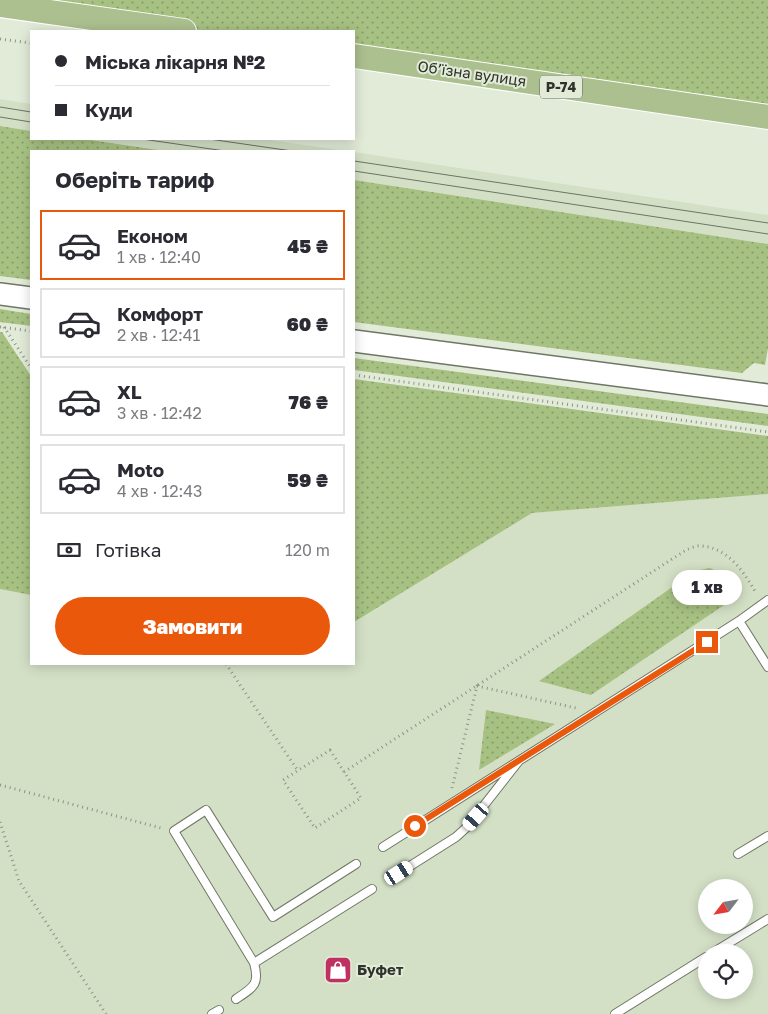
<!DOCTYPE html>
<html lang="uk">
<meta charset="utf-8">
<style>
:root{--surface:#fff;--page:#f2f2f3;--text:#2b2b33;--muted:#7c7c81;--line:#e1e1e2;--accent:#ea580c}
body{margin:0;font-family:"Golos Text",sans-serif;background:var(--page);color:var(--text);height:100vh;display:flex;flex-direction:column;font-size:19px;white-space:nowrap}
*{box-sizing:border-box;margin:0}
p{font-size:16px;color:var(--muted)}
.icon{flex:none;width:28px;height:28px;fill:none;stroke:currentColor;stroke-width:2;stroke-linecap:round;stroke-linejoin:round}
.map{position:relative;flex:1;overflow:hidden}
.details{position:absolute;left:30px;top:150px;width:325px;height:515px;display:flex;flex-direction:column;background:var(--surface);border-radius:0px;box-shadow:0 2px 12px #0003}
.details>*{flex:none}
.top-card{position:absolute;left:30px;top:30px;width:325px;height:110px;border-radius:0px;box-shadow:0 2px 12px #0003;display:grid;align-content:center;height:110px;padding:0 25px;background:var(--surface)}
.needle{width:32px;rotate:239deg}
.tools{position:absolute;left:698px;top:879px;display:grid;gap:10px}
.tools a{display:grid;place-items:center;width:55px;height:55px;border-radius:50%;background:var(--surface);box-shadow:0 2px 12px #0003;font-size:25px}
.end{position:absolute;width:22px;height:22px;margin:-11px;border:6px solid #ea580c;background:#fff;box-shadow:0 0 0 2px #fff}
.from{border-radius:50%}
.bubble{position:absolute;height:35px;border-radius:18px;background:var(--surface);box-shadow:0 2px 12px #0003;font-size:16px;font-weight:800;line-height:35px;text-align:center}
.car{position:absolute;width:15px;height:30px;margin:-15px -8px;border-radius:6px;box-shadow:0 0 4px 1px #0007;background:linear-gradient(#fff 24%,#345 0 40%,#fff 0 76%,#345 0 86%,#fff 0)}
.top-card b{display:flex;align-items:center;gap:18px;height:48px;font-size:19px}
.top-card b+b{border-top:1px solid var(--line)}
.top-card i{width:12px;height:12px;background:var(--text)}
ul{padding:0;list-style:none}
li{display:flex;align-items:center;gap:15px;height:70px;margin:0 10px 8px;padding:0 15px;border:2px solid var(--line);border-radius:0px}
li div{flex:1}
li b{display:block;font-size:19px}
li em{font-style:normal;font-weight:800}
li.selected{border-color:var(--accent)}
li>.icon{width:45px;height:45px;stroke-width:1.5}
h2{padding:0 25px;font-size:22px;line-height:60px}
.pay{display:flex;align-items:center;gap:12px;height:55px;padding:0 25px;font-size:19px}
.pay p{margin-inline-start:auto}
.action{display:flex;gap:10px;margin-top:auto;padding:10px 25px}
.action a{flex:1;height:58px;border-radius:30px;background:var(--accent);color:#fff;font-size:20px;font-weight:800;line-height:58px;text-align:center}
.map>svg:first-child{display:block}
.built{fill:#d4e0c6;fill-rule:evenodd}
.grass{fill:url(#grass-dots)}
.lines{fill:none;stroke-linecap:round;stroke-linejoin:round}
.lane-casing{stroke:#6e7665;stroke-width:10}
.secondary-casing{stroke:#6e7665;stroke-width:24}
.primary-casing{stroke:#fff;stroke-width:26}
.path{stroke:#8d9386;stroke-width:3;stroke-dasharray:1 4;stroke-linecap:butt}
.lane{stroke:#fff;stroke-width:8}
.secondary{stroke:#fff;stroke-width:21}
.primary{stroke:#acbf8e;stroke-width:24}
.tram{stroke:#6e7368;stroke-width:1}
.route{stroke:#ea580c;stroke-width:6}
.labels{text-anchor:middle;stroke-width:4;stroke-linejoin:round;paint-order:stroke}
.shield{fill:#e2ebd8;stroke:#656a60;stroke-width:1}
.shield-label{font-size:14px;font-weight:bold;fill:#30332c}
.street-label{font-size:15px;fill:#30332c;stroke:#e2ebd8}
.poi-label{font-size:15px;font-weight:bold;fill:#30332c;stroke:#e2ebd8;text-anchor:start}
</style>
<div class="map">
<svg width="768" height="1014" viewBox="0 0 768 1014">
<defs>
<pattern id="grass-dots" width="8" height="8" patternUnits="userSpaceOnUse" patternTransform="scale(1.25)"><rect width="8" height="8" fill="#a7c183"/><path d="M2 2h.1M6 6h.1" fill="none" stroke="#889d6b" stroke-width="1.8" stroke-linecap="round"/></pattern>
</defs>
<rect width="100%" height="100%" fill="#e2ebd8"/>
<path class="built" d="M0,99l31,5v27l-31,-5z
M84,139h179l83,12h-181z
M354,152l414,63v29l-414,-64z
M768,494v520h-768v-425l31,6v69h323v-42l178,-109zM706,888h38v37h-38zM706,952h38v38h-38z"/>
<path class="grass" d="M0,0h768v117l-414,-61v-25h-170z
M0,126l31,5v8h53l81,12h-134v129l-31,-4z
M354,180l414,64v104l-3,17 -11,-2 -12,10 -388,-51z
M0,309l31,5v12l-31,-4z
M0,332h2l29,44v219l-31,-6z
M354,358l414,56v12l-414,-56z
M354,379l414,57v58l-236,19 -178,109z
M710,568l15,7 11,22 -145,98 -52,-14 156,-110z
M486,710l69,14 -76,46z"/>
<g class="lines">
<g class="lane-casing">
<path id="lane" d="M739,621l29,46
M383,847l356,-226 29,-21
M738,854l30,-18
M356,864l-83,53 -67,-107 -32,21 80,132 118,-74
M399,873l57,-36 11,-10 51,-65
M714,952l54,-33
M236,999c18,-12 24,-15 18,-36
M212,1014l7,-4
M615,1014l91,-57"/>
</g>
<g class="secondary-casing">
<path id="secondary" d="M0,294l31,4
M354,341l414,54"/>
</g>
<g class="primary-casing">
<path id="primary" d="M0,5l184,26
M354,56l414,61"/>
</g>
<path class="path" d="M0,39l31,4
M0,327l31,4
M4,327l27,41
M354,375l414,57
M226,664l72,107
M330,750l31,48 -46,30 -32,-48z
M344,772l342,-222c5,-2 11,-5 16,-4 26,2 42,26 54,47
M0,785l161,43
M452,788l25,-102 99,22
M0,822l19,59 87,133"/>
<use href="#lane" class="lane"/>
<use href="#secondary" class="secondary"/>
<use href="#primary" class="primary"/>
<path class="tram" d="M0,107l31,5
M0,117l31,5
M142,139l83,12
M209,139l83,12
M354,161l414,62
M354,171l414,63"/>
</g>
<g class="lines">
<path class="route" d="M415,826l292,-184"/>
</g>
<defs>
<g id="shop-square" transform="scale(1.4375)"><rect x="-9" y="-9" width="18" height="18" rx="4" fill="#bf3160" stroke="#e2ebd8"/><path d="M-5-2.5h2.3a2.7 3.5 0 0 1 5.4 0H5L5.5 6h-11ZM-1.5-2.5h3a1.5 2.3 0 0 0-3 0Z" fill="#fff"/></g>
</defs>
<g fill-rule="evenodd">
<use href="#shop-square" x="338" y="970"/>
</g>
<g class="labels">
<rect class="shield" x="540" y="75.5" width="42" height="23" rx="4"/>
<g class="shield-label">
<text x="561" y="92">Р-74</text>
</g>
<g class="street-label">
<text transform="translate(472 74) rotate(8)" y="5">Обʼїзна вулиця</text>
</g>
<g class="poi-label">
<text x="357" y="975">Буфет</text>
</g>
</g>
</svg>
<div class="tools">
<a><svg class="needle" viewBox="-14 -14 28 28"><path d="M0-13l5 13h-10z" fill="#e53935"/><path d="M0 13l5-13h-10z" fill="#7c7c81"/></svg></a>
<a><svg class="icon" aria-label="locate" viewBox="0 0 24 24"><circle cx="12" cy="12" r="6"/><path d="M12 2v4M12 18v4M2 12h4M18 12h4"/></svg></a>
</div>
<i class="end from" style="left:415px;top:826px"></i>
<i class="end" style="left:707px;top:642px"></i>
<div class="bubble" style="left:672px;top:570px;width:70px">1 хв</div>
<i class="car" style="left:476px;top:817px;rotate:221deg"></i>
<i class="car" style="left:399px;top:873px;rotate:58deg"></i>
<div class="top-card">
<b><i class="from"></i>Міська лікарня №2</b>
<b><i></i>Куди</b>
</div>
<section class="details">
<h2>Оберіть тариф</h2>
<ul>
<li class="selected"><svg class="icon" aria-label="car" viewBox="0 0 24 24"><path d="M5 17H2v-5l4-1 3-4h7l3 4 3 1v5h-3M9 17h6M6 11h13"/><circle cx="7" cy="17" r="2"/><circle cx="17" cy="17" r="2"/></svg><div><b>Економ</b><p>1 хв · 12:40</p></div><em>45 ₴</em></li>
<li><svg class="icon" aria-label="car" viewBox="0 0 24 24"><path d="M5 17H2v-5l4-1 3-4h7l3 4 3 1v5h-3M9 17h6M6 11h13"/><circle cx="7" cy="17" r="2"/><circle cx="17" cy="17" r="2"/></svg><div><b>Комфорт</b><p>2 хв · 12:41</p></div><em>60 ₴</em></li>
<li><svg class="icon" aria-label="car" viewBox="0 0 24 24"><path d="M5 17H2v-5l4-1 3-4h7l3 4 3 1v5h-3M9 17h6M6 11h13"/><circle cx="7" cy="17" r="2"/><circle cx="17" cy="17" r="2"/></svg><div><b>XL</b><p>3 хв · 12:42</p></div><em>76 ₴</em></li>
<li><svg class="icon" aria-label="car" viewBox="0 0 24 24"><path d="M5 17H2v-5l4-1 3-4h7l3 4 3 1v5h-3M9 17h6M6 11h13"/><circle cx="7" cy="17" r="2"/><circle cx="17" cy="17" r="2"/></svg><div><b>Moto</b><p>4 хв · 12:43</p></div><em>59 ₴</em></li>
</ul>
<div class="pay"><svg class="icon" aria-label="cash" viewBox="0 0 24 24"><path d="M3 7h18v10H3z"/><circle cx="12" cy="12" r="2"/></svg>Готівка<p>120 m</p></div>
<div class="action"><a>Замовити</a></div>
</section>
</div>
